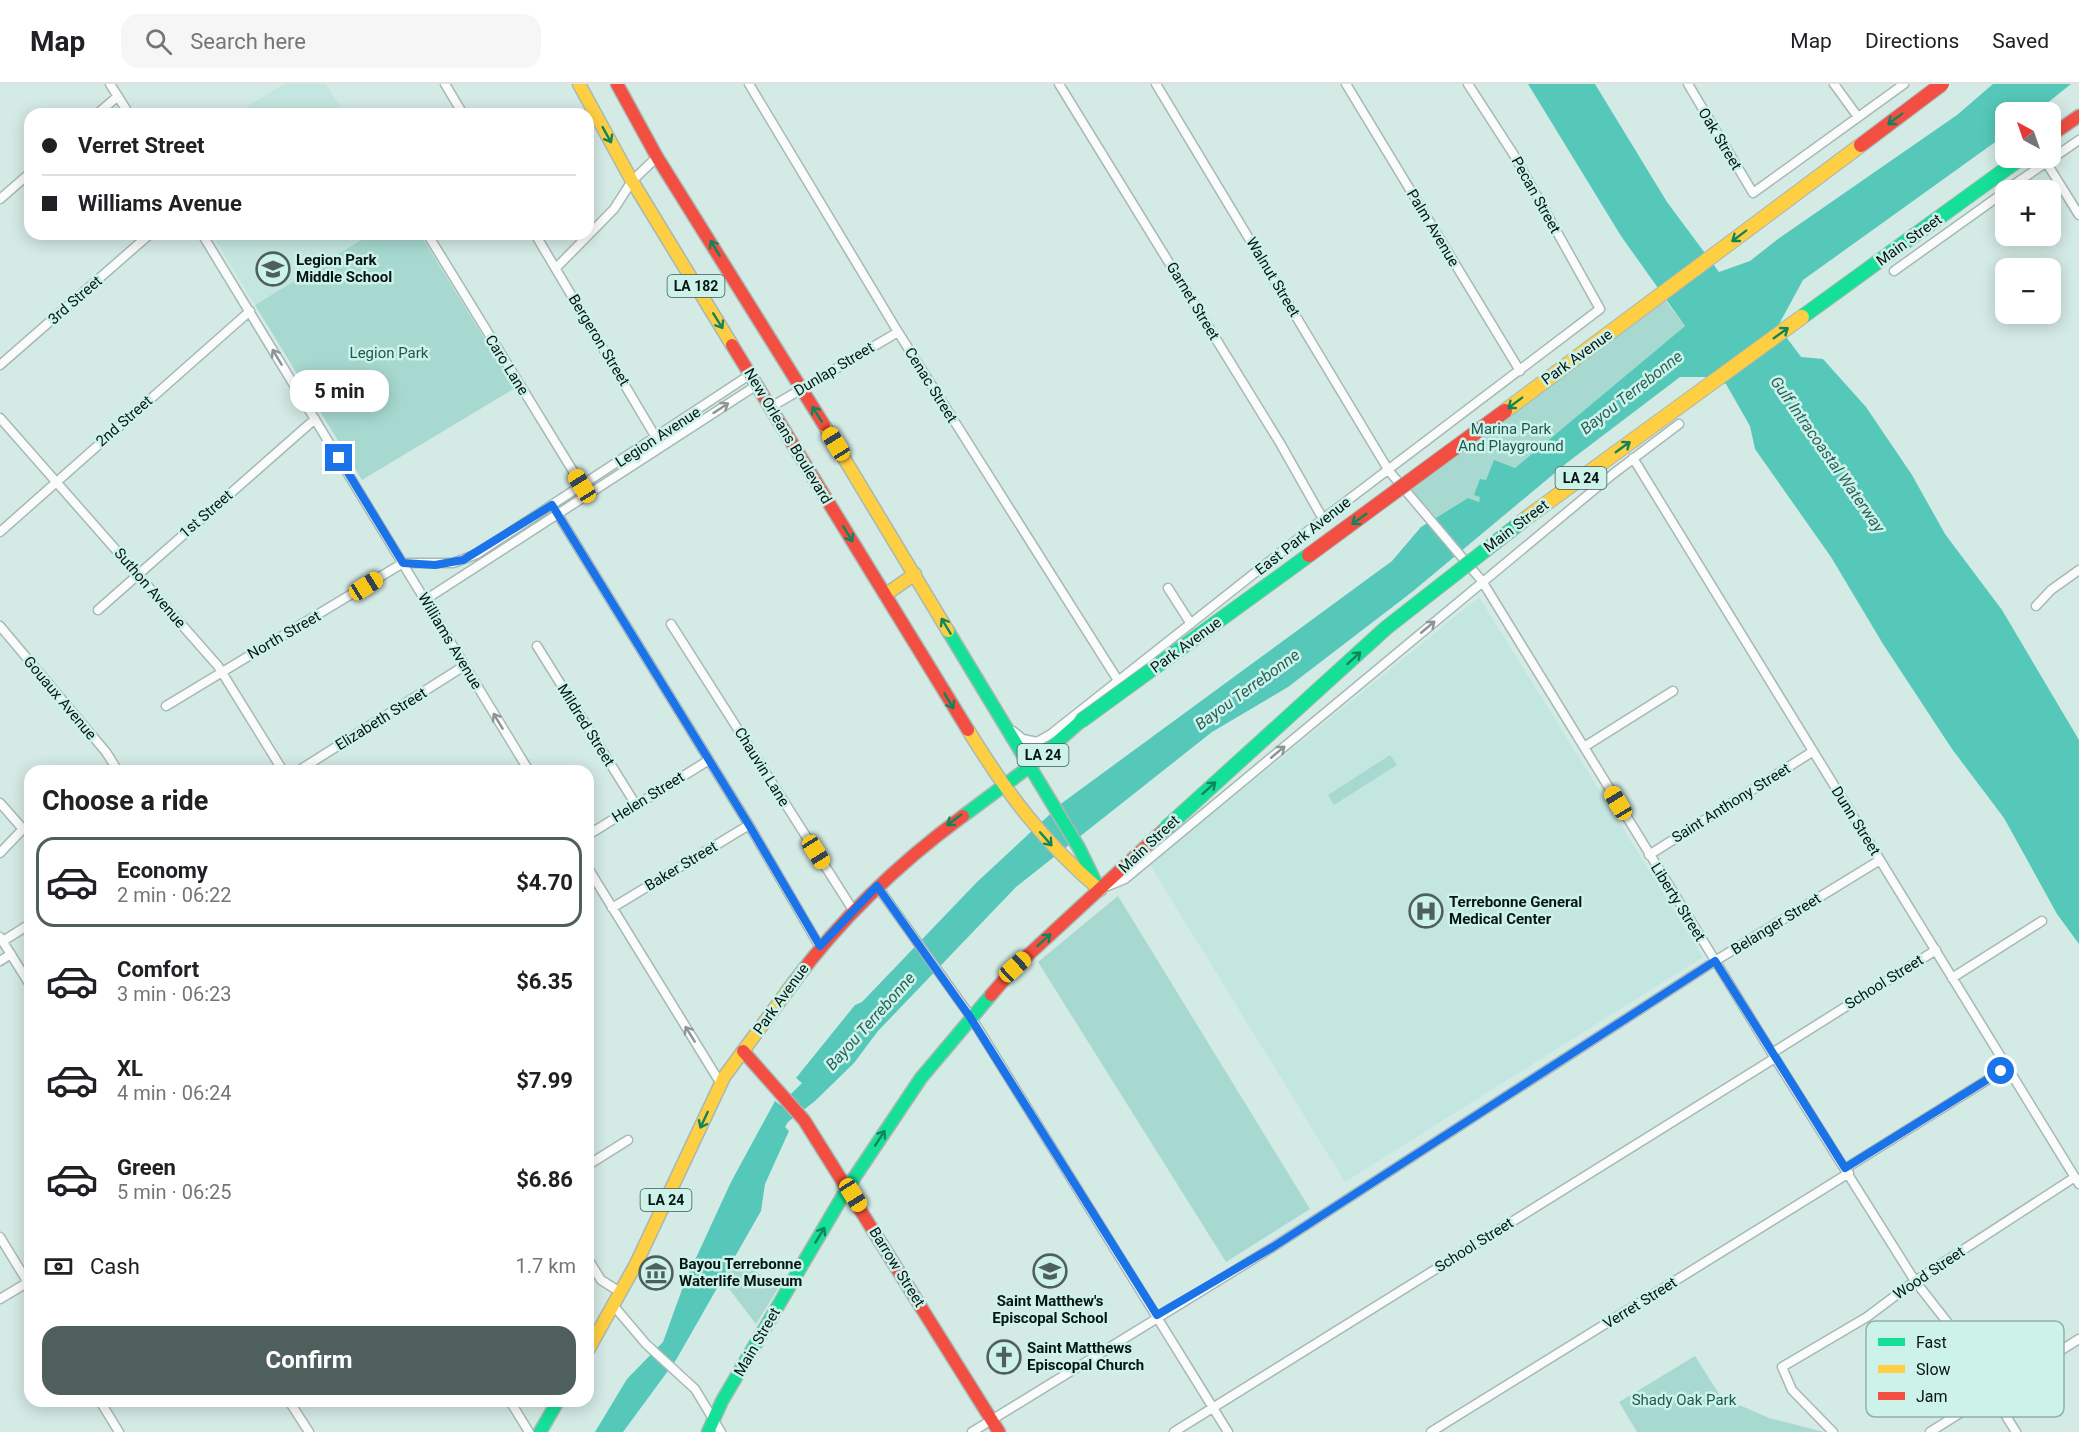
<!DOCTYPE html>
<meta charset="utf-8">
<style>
:root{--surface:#fff;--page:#f6f6f6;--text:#202124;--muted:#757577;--line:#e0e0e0;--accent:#4f605c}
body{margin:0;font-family:Roboto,sans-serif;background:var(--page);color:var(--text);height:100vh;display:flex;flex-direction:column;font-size:22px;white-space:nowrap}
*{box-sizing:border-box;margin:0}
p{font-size:20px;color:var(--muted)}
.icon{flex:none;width:33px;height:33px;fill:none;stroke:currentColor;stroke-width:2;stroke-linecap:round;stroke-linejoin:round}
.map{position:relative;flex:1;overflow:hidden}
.drawer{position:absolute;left:24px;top:681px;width:570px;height:642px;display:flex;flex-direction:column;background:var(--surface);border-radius:18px;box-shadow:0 3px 15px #0003}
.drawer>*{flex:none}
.banner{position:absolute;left:24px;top:24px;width:570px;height:132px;border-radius:18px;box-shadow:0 3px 15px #0003;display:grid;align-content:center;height:132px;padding:0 18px;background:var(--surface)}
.needle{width:39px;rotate:320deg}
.fabs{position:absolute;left:1995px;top:18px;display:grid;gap:12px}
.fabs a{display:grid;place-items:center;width:66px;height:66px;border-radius:12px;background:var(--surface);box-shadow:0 3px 15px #0003;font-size:30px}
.end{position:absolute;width:27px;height:27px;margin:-14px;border:8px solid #1a73e8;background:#fff;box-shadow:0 0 0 3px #fff}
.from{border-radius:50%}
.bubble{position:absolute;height:42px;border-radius:18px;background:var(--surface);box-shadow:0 3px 15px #0003;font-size:20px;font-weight:700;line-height:42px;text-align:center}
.car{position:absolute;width:18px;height:36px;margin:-18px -9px;border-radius:8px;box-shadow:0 0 4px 2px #0007;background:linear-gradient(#f5c518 24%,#345 0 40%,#f5c518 0 76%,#345 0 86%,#f5c518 0)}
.banner b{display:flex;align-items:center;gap:21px;height:57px;font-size:22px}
.banner b+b{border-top:2px solid var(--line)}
.banner i{width:15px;height:15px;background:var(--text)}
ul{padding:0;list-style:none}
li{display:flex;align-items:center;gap:18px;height:90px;margin:0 12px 9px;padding:0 6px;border:3px solid transparent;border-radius:18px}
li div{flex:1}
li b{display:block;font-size:22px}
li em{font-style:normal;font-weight:700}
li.selected{border-color:var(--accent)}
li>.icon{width:54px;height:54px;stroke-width:1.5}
h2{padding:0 18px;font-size:27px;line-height:72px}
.pay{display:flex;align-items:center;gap:15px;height:66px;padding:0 18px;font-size:22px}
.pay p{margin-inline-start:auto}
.action{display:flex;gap:12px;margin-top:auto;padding:12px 18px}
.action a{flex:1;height:69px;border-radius:18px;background:var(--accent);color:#fff;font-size:24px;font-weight:700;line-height:69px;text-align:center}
header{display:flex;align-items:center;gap:36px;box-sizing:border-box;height:84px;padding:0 30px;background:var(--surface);border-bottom:2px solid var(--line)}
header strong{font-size:28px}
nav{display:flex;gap:33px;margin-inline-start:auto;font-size:21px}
.search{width:420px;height:54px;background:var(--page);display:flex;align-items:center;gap:15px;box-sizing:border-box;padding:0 21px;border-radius:18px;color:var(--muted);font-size:22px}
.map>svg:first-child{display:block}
.built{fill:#c3e7e0}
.green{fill:#a7d9d0}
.water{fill:#55c8ba}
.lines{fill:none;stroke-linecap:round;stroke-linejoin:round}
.street-casing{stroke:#a7b8b5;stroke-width:11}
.fast-casing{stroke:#a7b8b5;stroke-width:15}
.slow-casing{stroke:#a7b8b5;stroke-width:15}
.jam-casing{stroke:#a7b8b5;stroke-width:15}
.street{stroke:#f9fcfb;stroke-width:8}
.fast{stroke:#16e098;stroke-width:12}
.slow{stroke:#ffcf43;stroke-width:12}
.jam{stroke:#f24e42;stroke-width:12}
.fast-bridge-casing{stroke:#a7b8b5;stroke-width:16;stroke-linecap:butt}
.slow-bridge-casing{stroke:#a7b8b5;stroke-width:16;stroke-linecap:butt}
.jam-bridge-casing{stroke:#a7b8b5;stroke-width:16;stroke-linecap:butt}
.fast-bridge{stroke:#16e098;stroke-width:14}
.slow-bridge{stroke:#ffcf43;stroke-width:14}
.jam-bridge{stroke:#f24e42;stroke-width:14}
.oneway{stroke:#10855c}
.oneway2{stroke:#8d9493}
.route{stroke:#1a73e8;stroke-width:8}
.labels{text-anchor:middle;stroke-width:5;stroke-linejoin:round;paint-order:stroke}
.shield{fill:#ccf2ea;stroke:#435854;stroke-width:1.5}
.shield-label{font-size:14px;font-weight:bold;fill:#081613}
.street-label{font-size:15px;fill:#081613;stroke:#ccf2ea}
.poi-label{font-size:15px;font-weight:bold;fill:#081613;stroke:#ccf2ea;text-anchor:start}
.park-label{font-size:15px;fill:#1f5850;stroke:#ccf2ea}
.water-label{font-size:16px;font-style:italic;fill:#2a625a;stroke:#ccf2ea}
.key{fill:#ccf2ea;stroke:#91b0aa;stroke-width:1.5}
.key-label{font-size:16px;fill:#081613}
</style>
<header>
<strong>Map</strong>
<div class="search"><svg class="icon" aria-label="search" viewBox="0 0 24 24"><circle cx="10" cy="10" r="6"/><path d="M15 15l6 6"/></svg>Search here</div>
<nav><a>Map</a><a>Directions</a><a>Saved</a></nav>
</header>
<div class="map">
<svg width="2079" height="1348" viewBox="0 0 2079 1348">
<rect width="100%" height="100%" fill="#d4eae5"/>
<path class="built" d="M284,0h42l19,30h-110z
M212,150h159l-116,71z
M1479,513l224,360 -358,225 -195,-317z"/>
<path class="green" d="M371,150h49l95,154 -153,92 -107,-175z
M1662,212l23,30 -170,142 -29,13 -5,-2 -6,16 6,2 -2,5 -11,-4 -36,22 -31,-35z
M1390,671l7,10 -63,40 -6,-10z
M1118,812l192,313 -84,53 -188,-300z
M735,1174l44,29 -23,37 -33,-43z
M1695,1272l26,41 48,21 55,14h-187l-18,-30z"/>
<path class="water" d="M1528,0h67l72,118 52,70 31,-11 28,-22 179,-124 36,-31h78l-35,28h-30l-1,23 -202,145 -25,46 23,31 22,2 43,48 46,68 33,59 57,76 77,130v204l-22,-30 -53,-96 -52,-69 -69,-105 -52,-87 -76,-108 -5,-23 -24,-42 -21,-7h-25l-112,85 -156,130 -124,95 -76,45 -196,155 -138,144 -24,32 -39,38 -27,21 -3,5 4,4 -24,53 -4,27 -85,149 -53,72h-28l32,-53 36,-37 21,-58 47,-102 44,-81 5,4 22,-22 -6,-5 59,-73 7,-3 115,-120 85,-79 330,-242 29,-34 47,-29 11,4 1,-5 -6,-2 6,-16 6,1 8,-20 21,8 170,-142 -64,-90z"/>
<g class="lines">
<g class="street-casing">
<path id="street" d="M110,0l19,30
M445,0l18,30
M749,0l149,248 221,350
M1059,0l221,359 43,76
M1156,0l233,387 93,110 293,477 140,223 36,46 65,105
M1346,0l174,287
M1688,0l65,109 151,-109
M1834,0l24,33
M97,30l21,-18
M2046,78l33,53
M2006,106l73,-50
M0,115l30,-26
M202,150l327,537
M535,150l123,207
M428,151l156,254
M556,184l58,-59 18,-28 25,-24
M1894,187l112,-80
M0,281l150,-131
M771,323l127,-75
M0,334l218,248 65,105
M1633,374l446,726
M552,421l197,320 71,122
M0,448l250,-221
M1168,504l23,36
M425,516l332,-215
M2036,522l15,-16 28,-20
M98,526l217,-191
M671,540l182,286
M0,542l106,126 12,19
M537,562l99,159
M166,622l237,-143h50l24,-9 274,-180
M1013,647l10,8 14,3 14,-8 272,-215 277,-210 -86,-154 -46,-71
M1584,663l89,-56
M298,687l166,-105
M0,719l23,26 -23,24
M588,751l121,-75
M1649,771l163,-103
M588,784l133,216
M877,802l94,131 257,415
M1108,802l17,-7 488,-405 66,-50
M612,824l137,-83
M0,853l30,48
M3,857l27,-17
M0,877l11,-7
M1952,894l90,-57
M1772,969l164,-103
M588,1081l40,-25
M1846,1084l162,-101
M0,1153l30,49
M588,1175l13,21 19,12
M0,1215l30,-18
M613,1221l33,39 49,45 26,43
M100,1317l19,31
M289,1317l20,31
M510,1317l19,31
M972,1348l301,-185 442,-286 165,-101
M1174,1348l601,-374
M1431,1348l418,-259
M1833,1348l-41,-42 -10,-23 85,-50 48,-36 160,-104
M1930,1348l149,-93"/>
</g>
<g class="fast-casing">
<path id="fast" d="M948,547l131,217 18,37
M963,732l66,-49 52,-46
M540,1348l18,-31
M708,1348l14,-31 126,-214 73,-109 70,-83"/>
</g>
<g class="slow-casing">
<path id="slow" d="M579,0l53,97 100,164
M824,341l124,206
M885,511l30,-21
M968,646c38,62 76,113 132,160
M588,1266l48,-86 88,-187 70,-95"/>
</g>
<g class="jam-casing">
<path id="jam" d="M617,0l40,73 167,268
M2050,52l29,-20
M732,261l236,385
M794,898c48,-65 104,-118 169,-166
M991,911l24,-28 151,-139
M743,967l61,69 195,312"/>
</g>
<use href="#street" class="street"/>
<use href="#fast" class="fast"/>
<use href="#slow" class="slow"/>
<use href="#jam" class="jam"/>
<g class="fast-bridge-casing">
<path id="fast-bridge" d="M1802,233l219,-159
M1081,637l228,-166
M1166,744l220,-200 143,-112"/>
</g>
<g class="slow-bridge-casing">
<path id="slow-bridge" d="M1505,327l356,-266
M1529,432l273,-199"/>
</g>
<g class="jam-bridge-casing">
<path id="jam-bridge" d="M1861,61l81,-61
M1309,471l196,-144"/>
</g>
<use href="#fast-bridge" class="fast-bridge"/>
<use href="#slow-bridge" class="slow-bridge"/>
<use href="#jam-bridge" class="jam-bridge"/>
</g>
<defs><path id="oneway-shaft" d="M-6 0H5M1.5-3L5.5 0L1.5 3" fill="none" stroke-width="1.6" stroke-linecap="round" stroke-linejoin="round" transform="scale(1.5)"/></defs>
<g class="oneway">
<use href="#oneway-shaft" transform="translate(1895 35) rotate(143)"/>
<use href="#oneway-shaft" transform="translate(607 51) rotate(61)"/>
<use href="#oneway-shaft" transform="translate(1739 152) rotate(143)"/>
<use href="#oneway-shaft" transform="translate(715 164) rotate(-121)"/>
<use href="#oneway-shaft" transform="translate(718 237) rotate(58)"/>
<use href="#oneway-shaft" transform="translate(1781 249) rotate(-36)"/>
<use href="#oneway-shaft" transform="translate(1515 319) rotate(143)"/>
<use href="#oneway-shaft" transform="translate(817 330) rotate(-122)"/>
<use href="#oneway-shaft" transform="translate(1623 363) rotate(-36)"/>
<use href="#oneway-shaft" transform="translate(1359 435) rotate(144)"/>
<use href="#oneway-shaft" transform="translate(848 450) rotate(59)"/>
<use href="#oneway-shaft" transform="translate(946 542) rotate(-121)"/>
<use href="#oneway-shaft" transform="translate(1354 574) rotate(-42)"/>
<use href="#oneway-shaft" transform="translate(949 617) rotate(59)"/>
<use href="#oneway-shaft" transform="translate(1209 704) rotate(-42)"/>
<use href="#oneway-shaft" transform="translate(954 736) rotate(143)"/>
<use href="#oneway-shaft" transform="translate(1046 755) rotate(49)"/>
<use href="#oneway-shaft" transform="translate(1044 856) rotate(-42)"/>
<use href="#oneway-shaft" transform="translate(704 1036) rotate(115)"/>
<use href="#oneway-shaft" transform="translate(880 1054) rotate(-57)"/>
<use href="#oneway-shaft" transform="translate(820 1151) rotate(-59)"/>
</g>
<g class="oneway2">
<use href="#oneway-shaft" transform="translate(277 273) rotate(-121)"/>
<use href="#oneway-shaft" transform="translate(721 324) rotate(-33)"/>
<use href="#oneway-shaft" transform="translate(1428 543) rotate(-40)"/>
<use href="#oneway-shaft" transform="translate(498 637) rotate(-121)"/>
<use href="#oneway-shaft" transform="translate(1278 668) rotate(-40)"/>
<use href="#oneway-shaft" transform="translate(690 950) rotate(-122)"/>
</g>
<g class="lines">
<path class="route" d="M339,374l64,105 32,2 28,-5 89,-55 197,320 71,121 57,-60 93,131 187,298 116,-68 442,-286 130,207 156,-97"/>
</g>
<defs>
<g id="school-ring" transform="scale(1.725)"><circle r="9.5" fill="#ccf2ea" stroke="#4f605c" stroke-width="1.5"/><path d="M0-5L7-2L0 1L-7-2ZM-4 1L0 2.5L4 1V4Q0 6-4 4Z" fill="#4f605c"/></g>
<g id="hospital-ring" transform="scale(1.725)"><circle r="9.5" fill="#ccf2ea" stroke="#4f605c" stroke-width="1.5"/><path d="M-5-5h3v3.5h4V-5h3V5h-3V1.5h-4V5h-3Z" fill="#4f605c"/></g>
<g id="museum-ring" transform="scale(1.725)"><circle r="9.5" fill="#ccf2ea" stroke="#4f605c" stroke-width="1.5"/><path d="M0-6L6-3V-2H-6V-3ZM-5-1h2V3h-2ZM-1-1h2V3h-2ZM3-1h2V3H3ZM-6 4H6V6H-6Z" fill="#4f605c"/></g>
<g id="church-ring" transform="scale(1.725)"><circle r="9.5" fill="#ccf2ea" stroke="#4f605c" stroke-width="1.5"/><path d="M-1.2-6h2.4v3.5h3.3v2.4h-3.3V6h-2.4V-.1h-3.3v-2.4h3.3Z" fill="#4f605c"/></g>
</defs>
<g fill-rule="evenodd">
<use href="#school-ring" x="273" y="185"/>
<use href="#hospital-ring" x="1426" y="827"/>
<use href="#school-ring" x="1050" y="1187"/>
<use href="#museum-ring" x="656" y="1189"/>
<use href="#church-ring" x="1004" y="1273"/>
</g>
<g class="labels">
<g class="shield">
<rect x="667.5" y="191" width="57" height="22" rx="4.5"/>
<rect x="1555.5" y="383" width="51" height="22" rx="4.5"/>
<rect x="1017.5" y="660" width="51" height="22" rx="4.5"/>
<rect x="640.5" y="1105" width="51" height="22" rx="4.5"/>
</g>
<g class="shield-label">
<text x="696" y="207">LA 182</text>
<text x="1581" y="399">LA 24</text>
<text x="1043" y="676">LA 24</text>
<text x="666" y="1121">LA 24</text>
</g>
<g class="street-label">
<text transform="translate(1720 55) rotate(59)" y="5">Oak Street</text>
<text transform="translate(1536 111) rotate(61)" y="5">Pecan Street</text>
<text transform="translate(1433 144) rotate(59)" y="5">Palm Avenue</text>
<text transform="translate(1909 156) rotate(-36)" y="5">Main Street</text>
<text transform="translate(1273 193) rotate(59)" y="5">Walnut Street</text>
<text transform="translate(75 216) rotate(-41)" y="5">3rd Street</text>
<text transform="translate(1193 217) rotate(59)" y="5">Garnet Street</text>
<text transform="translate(599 256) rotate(59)" y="5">Bergeron Street</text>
<text transform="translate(1577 273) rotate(-36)" y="5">Park Avenue</text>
<text transform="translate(507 281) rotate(58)" y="5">Caro Lane</text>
<text transform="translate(834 285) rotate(-31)" y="5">Dunlap Street</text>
<text transform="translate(931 301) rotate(58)" y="5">Cenac Street</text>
<text transform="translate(124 337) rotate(-41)" y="5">2nd Street</text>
<text transform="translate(788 352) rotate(59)" y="5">New Orleans Boulevard</text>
<text transform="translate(658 353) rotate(-33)" y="5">Legion Avenue</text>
<text transform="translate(206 430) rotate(-41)" y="5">1st Street</text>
<text transform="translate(1516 442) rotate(-37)" y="5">Main Street</text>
<text transform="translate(1303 452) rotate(-38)" y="5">East Park Avenue</text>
<text transform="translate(150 504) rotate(49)" y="5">Suthon Avenue</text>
<text transform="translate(284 551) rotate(-30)" y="5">North Street</text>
<text transform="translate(450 557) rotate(59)" y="5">Williams Avenue</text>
<text transform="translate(1186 561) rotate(-36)" y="5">Park Avenue</text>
<text transform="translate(60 614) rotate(50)" y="5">Gouaux Avenue</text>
<text transform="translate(381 635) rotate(-32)" y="5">Elizabeth Street</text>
<text transform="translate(586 641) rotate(58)" y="5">Mildred Street</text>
<text transform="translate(762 683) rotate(58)" y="5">Chauvin Lane</text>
<text transform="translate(648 713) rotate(-32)" y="5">Helen Street</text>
<text transform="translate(1731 719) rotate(-32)" y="5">Saint Anthony Street</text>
<text transform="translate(1856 737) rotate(58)" y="5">Dunn Street</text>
<text transform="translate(1149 760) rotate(-43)" y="5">Main Street</text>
<text transform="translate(681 782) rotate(-31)" y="5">Baker Street</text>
<text transform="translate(1678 818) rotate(58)" y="5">Liberty Street</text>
<text transform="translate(1776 840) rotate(-32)" y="5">Belanger Street</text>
<text transform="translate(1884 898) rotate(-32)" y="5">School Street</text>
<text transform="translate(781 915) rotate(-54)" y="5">Park Avenue</text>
<text transform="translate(1474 1161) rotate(-32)" y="5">School Street</text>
<text transform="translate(897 1183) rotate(58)" y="5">Barrow Street</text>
<text transform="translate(1929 1189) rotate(-34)" y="5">Wood Street</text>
<text transform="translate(1640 1219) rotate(-32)" y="5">Verret Street</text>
<text transform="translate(757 1258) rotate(-60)" y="5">Main Street</text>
</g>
<g class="poi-label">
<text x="296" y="181">Legion Park<tspan x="296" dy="17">Middle School</tspan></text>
<text x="1449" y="823">Terrebonne General<tspan x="1449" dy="17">Medical Center</tspan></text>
<text x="679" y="1185">Bayou Terrebonne<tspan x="679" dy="17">Waterlife Museum</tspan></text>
<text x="1050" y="1222" text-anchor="middle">Saint Matthew's<tspan x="1050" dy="17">Episcopal School</tspan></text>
<text x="1027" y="1269">Saint Matthews<tspan x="1027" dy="17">Episcopal Church</tspan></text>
</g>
<g class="park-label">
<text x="389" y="274">Legion Park</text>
<text x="1511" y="350">Marina Park<tspan x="1511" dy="17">And Playground</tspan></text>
<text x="1684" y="1321">Shady Oak Park</text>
</g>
<g class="water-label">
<text transform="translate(1631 308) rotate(-38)" y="6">Bayou Terrebonne</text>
<text transform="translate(1828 370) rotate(55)" y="6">Gulf Intracoastal Waterway</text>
<text transform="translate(1247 605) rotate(-36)" y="6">Bayou Terrebonne</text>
<text transform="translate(870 937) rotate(-48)" y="6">Bayou Terrebonne</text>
</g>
</g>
<rect x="1866" y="1237" width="198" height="96" rx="9" class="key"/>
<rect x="1878" y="1254" width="27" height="8" fill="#16e098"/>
<rect x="1878" y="1281" width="27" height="8" fill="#ffcf43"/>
<rect x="1878" y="1308" width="27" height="8" fill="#f24e42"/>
<g class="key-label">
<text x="1916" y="1264">Fast</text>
<text x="1916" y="1291">Slow</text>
<text x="1916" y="1318">Jam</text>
</g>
</svg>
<div class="fabs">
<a><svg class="needle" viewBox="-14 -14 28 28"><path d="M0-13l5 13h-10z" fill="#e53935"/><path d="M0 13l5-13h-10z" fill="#757577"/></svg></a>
<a>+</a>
<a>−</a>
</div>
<i class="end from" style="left:2001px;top:987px"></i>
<i class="end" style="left:339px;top:374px"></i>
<div class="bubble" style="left:290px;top:286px;width:99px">5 min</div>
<i class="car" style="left:836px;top:360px;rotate:328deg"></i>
<i class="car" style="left:582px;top:402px;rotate:328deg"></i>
<i class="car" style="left:366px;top:502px;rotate:58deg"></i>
<i class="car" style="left:1618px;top:719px;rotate:329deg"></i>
<i class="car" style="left:816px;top:768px;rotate:148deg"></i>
<i class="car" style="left:1015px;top:883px;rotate:47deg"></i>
<i class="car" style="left:853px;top:1111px;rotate:148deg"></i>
<div class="banner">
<b><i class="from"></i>Verret Street</b>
<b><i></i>Williams Avenue</b>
</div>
<section class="drawer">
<h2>Choose a ride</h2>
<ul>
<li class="selected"><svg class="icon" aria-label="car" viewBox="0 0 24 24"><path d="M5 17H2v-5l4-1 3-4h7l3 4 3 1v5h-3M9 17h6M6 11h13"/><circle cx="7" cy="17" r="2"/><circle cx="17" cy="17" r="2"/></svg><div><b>Economy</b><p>2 min · 06:22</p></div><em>$4.70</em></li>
<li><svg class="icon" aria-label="car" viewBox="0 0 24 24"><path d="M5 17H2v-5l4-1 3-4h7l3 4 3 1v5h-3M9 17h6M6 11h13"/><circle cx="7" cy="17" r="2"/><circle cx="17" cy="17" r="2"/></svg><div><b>Comfort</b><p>3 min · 06:23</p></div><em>$6.35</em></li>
<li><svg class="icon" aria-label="car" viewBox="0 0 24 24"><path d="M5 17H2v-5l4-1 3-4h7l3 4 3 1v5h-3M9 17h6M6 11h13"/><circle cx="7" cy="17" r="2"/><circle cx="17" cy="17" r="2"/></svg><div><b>XL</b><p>4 min · 06:24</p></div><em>$7.99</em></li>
<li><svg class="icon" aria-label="car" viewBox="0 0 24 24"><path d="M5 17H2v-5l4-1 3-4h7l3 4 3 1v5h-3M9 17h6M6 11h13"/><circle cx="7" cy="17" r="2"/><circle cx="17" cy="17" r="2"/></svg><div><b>Green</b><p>5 min · 06:25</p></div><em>$6.86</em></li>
</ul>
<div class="pay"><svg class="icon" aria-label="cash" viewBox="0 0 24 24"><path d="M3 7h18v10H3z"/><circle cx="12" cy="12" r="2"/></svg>Cash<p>1.7 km</p></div>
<div class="action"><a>Confirm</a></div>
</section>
</div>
